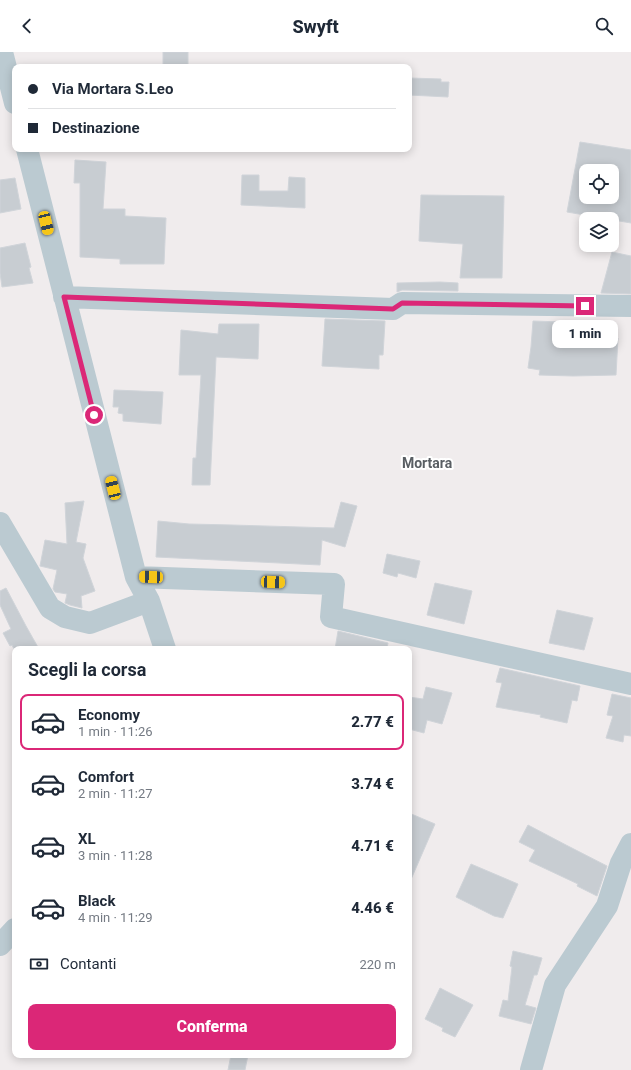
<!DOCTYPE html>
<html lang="it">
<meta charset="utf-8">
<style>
:root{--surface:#fff;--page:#f6f6f7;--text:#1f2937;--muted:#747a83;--line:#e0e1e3;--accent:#db2777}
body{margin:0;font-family:Roboto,sans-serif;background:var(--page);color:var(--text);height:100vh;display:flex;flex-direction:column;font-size:15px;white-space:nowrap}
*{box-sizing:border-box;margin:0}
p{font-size:13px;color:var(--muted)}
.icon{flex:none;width:22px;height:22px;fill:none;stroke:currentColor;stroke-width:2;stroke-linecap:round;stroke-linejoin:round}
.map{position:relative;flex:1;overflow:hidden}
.drawer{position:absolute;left:12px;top:594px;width:400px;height:412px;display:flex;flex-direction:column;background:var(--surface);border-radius:8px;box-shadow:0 2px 10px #0003}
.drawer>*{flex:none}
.top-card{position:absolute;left:12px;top:12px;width:400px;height:88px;border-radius:8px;box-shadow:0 2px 10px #0003;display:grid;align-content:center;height:88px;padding:0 16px;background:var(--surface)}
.buttons{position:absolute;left:579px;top:112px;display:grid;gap:8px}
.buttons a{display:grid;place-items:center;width:40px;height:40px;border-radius:8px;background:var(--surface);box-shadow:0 2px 10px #0003;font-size:20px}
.end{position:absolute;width:18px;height:18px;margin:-9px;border:5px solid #db2777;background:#fff;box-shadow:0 0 0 2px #fff}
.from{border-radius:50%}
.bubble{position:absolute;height:28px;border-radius:8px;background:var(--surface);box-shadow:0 2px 10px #0003;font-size:13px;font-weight:800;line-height:28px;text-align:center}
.car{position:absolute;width:12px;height:24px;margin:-12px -6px;border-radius:5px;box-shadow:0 0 3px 1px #0007;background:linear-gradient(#f5c518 24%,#345 0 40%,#f5c518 0 76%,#345 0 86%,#f5c518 0)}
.top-card b{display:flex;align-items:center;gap:14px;height:38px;font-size:15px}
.top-card b+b{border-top:1px solid var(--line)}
.top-card i{width:10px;height:10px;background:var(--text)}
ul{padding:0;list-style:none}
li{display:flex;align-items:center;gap:12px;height:56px;margin:0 8px 6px;padding:0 8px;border:2px solid transparent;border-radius:8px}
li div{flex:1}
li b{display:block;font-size:15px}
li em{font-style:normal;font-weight:800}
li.selected{border-color:var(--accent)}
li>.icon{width:36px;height:36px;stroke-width:1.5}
h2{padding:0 16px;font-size:18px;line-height:48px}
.pay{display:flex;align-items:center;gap:10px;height:44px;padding:0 16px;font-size:15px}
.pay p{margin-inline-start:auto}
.button{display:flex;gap:8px;margin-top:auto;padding:8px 16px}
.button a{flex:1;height:46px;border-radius:8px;background:var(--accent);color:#fff;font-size:16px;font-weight:800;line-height:46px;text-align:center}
header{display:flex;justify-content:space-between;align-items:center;height:52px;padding:0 16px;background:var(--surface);font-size:18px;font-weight:800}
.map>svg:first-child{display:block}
.building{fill:#c8cdd2;stroke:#d0d4d9;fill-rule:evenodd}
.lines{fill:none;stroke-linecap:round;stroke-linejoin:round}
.minor{stroke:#bbcad1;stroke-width:22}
.route{stroke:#db2777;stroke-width:5}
.labels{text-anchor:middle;stroke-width:4;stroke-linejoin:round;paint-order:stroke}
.neighbourhood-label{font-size:14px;font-weight:bold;fill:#595e63;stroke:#fff}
</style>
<header><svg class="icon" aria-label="back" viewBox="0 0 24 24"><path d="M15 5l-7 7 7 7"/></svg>Swyft<svg class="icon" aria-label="search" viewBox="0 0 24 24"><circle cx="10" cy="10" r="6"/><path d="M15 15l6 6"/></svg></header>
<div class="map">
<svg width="631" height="1018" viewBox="0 0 631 1018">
<rect width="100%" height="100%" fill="#f0eced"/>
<path class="building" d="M163,0h25v15h-25z
M409,26l32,1v3h8l-1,15 -39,-2z
M580,90l51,8v73l-64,-11zM586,119h26v26h-26z
M75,108l31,2 -3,47h22v7l41,2 -2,46h-44v-5l-40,-2v-74h-6z
M242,123h17v16h29l1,-14 16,1v30l-64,-3z
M15,126l6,31 -21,4v-33z
M421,143l83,1 -2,82h-42l3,-34 -44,-3z
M25,191l6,24 -2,1 4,15 -31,4 -2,-14v-25z
M612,200l19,4v38l-30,-1z
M440,230l18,1v8l-56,-1 -5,2v-9z
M325,267l60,2 -2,34h-4v14l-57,-3z
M533,269l56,2 -1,13 30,2 -2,37 -43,1 -34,-1 1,-5 -12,-2 3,-21z
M219,272h40l-1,35 -42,-2 -6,128h-18l1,-27h3l5,-83h-22l2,-45 37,4z
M114,338l49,2 -2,32 -38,-3v-7l-5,-1 1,-6h-6z
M84,449l-8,41 10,2 -3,14 12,33 -14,5 1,12 -12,-3 -5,-2 2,-9 -12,-2 -2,-3 4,-19 -17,-4 5,-26 22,4 -2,-41z
M341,450l16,4 -12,41 -23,-7 -2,25 -164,-8 2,-36 31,3 43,1 102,3z
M387,502l33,7 -4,17 -18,-5 -1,4 -14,-4z
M435,531l37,8 -8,33 -37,-9z
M6,536l20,38 13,23h-25l-2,-4 -2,1 -7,-13 8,-4 -11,-24v-14z
M557,558l36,8 -9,32 -35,-7z
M338,579l50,12 -1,6h-52z
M500,616l80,18 -3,15 -5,-1 -5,23 -27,-6 1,-2 -45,-8 6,-24 -6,-1z
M426,635l26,6 -10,31 -15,-4 -3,13 -15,-4v-32l14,2z
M612,642l19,4v38l-7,-1 -1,7 -17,-4 7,-22 -6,-1z
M409,761l26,11 -26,60z
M528,773l38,20 41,21 -10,30 -20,-10 1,-2 -49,-23 6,-11 -16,-8z
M471,812l47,20 -15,34 -9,-2 -38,-19z
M513,899l29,7 -5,17h-3l-9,30 11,3 -5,16 -32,-8 4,-16 5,1 4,-34 -2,-1z
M440,936l33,17 -18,32 -13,-6 1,-3 -18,-9z
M231,1003h17l-3,15h-17z"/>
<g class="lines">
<path class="minor" d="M2,0l13,51
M27,97l109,428 13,24 16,48
M64,245l329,12 9,-6 229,3
M0,471l50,85 15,9 25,6 59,-22
M136,525l198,7 -3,33 300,67
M0,893l15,-16
M531,1018l24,-85 52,-79 14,-43 10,-19"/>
</g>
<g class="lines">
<path class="route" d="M94,363l-30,-118 329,12 9,-6 183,3"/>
</g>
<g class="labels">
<g class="neighbourhood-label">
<text x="427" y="416">Mortara</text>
</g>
</g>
</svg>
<div class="buttons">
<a><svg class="icon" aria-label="locate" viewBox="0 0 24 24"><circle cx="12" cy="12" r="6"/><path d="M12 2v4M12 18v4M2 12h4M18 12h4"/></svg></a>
<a><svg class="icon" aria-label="layers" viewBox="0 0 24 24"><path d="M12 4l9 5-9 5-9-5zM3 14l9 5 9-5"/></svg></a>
</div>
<i class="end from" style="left:94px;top:363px"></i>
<i class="end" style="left:585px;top:254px"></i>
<div class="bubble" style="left:552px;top:268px;width:66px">1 min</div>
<i class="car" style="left:46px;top:171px;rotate:166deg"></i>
<i class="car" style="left:113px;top:436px;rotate:346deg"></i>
<i class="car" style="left:151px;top:525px;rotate:272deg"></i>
<i class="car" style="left:273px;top:530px;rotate:92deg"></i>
<div class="top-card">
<b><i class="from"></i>Via Mortara S.Leo</b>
<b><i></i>Destinazione</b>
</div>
<section class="drawer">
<h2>Scegli la corsa</h2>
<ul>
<li class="selected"><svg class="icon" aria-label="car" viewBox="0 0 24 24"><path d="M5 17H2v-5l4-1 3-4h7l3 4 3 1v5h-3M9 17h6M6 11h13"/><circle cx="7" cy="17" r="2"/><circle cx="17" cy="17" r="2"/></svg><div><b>Economy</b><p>1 min · 11:26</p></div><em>2.77 €</em></li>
<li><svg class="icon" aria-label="car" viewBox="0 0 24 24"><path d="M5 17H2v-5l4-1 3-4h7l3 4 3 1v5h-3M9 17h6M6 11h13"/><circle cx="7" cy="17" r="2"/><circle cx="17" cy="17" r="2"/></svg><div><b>Comfort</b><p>2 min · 11:27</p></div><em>3.74 €</em></li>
<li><svg class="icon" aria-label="car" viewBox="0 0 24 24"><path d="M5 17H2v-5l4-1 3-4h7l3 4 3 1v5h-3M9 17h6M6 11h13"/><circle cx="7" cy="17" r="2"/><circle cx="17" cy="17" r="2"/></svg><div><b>XL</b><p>3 min · 11:28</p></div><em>4.71 €</em></li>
<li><svg class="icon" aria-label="car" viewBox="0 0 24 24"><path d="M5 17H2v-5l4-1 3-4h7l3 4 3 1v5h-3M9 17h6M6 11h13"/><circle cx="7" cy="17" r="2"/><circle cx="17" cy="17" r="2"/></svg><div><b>Black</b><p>4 min · 11:29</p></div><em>4.46 €</em></li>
</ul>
<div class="pay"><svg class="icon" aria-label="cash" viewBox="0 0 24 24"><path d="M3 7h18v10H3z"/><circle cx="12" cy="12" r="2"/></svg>Contanti<p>220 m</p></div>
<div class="button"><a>Conferma</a></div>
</section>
</div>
